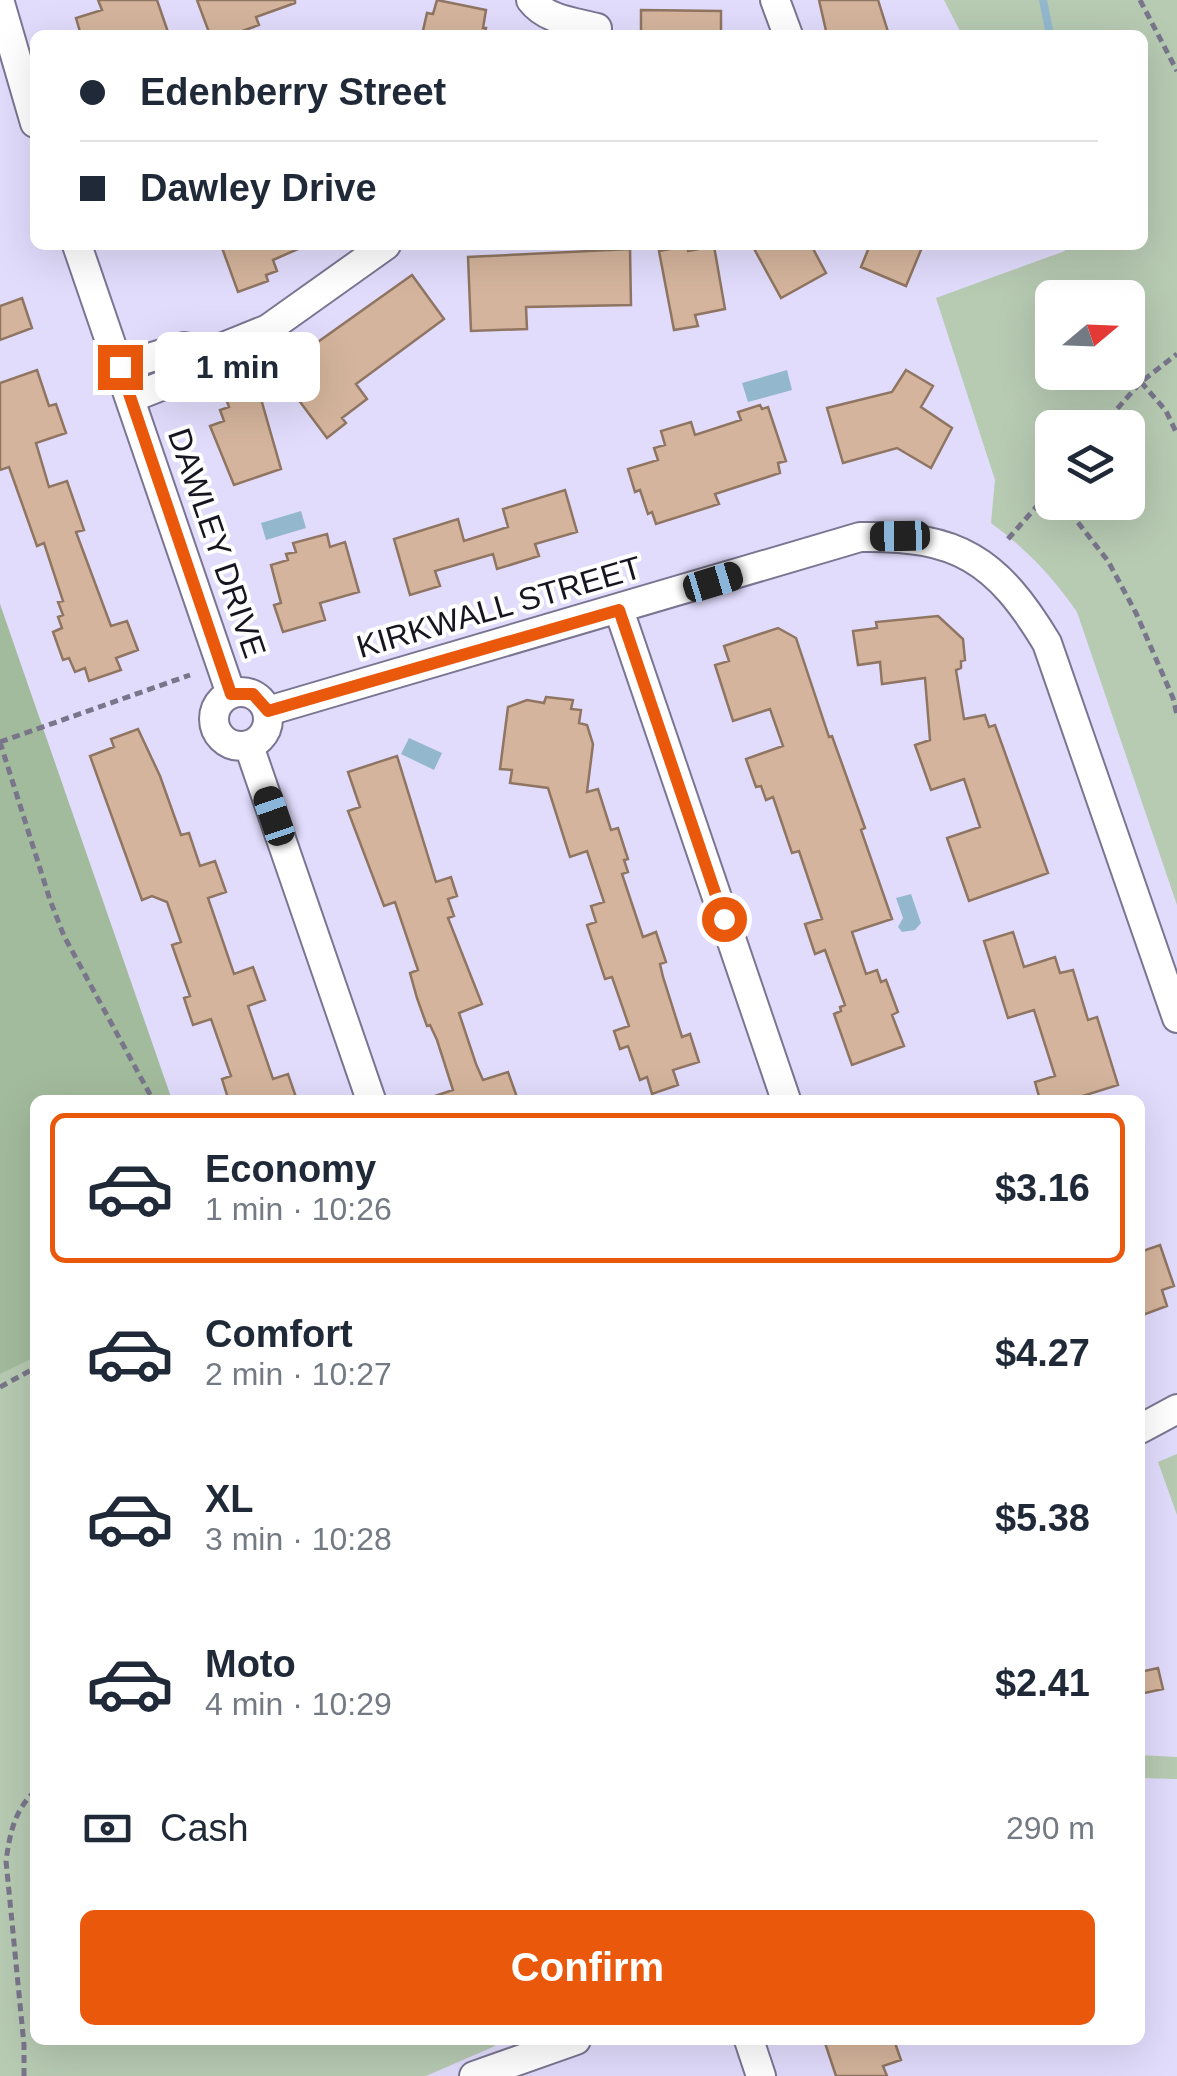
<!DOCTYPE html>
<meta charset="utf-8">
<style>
:root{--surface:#fff;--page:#f6f6f7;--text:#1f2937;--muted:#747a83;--line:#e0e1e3;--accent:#ea580c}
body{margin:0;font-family:Arial,sans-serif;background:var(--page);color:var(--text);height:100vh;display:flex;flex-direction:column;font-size:38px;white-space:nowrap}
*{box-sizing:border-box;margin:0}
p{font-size:32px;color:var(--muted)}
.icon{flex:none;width:55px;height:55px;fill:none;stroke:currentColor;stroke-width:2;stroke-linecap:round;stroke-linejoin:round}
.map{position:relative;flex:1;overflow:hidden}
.panel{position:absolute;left:30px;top:1095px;width:1115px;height:950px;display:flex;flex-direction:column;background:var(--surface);border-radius:15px;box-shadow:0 10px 40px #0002}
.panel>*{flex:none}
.guide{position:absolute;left:30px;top:30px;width:1118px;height:220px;border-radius:15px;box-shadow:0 10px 40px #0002;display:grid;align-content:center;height:220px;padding:0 50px;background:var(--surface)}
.needle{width:65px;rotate:71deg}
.buttons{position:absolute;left:1035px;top:280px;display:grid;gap:20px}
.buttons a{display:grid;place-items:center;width:110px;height:110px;border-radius:15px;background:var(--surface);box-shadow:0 10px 40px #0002;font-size:50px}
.end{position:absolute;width:45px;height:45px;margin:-22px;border:12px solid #ea580c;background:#fff;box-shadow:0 0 0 5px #fff}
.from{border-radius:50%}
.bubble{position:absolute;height:70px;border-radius:15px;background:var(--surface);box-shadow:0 10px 40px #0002;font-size:32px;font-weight:700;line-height:70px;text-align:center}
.car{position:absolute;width:30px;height:60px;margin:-30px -15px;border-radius:12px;box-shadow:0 0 8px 2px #0007;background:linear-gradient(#222 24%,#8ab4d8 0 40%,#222 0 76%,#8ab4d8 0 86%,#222 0)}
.guide b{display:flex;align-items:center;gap:35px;height:95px;font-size:38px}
.guide b+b{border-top:2px solid var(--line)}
.guide i{width:25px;height:25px;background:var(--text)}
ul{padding:18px 0 0;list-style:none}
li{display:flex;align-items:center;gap:30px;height:150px;margin:0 20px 15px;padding:0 30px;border:5px solid transparent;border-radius:15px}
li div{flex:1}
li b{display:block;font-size:38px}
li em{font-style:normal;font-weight:700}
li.current{border-color:var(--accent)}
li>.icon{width:90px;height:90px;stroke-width:1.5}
.pay{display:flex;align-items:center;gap:25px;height:110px;padding:0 50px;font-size:38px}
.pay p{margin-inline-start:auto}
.cta{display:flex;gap:20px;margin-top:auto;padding:20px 50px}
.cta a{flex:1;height:115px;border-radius:15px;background:var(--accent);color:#fff;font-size:40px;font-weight:700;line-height:115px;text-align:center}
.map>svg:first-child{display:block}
.green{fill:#b7cab2;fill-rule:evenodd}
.forest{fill:#a3bb9d}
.water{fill:#93b8cd}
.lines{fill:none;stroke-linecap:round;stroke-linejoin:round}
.stream{stroke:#93b8cd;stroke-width:8}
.building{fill:#d4b49c;stroke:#8f7562;stroke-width:2.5}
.street-casing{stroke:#7a7692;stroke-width:32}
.path{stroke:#79768b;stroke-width:5;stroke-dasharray:8 5;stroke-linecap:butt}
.street{stroke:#fff;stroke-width:28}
.route{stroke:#ea580c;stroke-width:12}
.labels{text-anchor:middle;stroke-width:8;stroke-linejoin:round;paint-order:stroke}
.street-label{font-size:32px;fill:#171520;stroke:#fff}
</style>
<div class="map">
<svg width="1177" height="2076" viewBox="0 0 1177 2076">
<rect width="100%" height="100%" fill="#e1dcfc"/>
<path class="green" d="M944,0h233v905l-100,-293c-25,-36 -51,-63 -86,-89l4,-43 -59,-182 129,-47 -1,-6h78v-210h-180zM1052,298h76v74h-76zM1052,428h76v74h-76z
M35,1318v722h457l3,6 -69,30h-426v-746z
M1177,1454v61l-19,-53z
M1140,1755l37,2v22l-37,-1z"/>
<path class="forest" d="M0,604l172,496h-137v257l-35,17z"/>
<path class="water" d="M787,370l5,20 -44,12 -6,-19z
M301,511l5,17 -40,12 -5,-17z
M409,738l33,15 -8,17 -33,-16z
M911,894l10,29 -6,7 -13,2 -4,-5 5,-9 -7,-20z"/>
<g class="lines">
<path class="stream" d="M1043,0l7,35"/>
</g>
<path class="building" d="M98,0h59l12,35h-88l-5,-17 26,-8z
M197,0h98v3l-39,14 3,8 -28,10h-21z
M437,0l49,10 -3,18h3l-1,7h-63l5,-22 6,1z
M819,0h59l11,35h-62z
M641,10l80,1v21l-4,3h-76z
M221,245h86l-34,15 4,11 -11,4 2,6 -30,11z
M752,245h59l15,28 -45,25z
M870,245h53l-17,41 -45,-19z
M687,246l1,5 26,-5 11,63 -30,6 3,11 -24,4 -15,-79z
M630,249l1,56 -105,2 1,22 -56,2 -3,-74z
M412,275l32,44 -88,65 11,15 -25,19 4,5 -19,15 -50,-67z
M22,298l10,30 -32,12v-34z
M37,370l12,36 7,-2 10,29 -30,10 13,44 18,-6 17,49 -8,2 35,94 16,-5 11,29 -22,8 5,12 -32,11 -4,-13 -10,4 -6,-14 -6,2 -10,-28 9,-4 -4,-11 5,-2 -5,-13 5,-1 -19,-58 -7,3 -28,-79 -9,3v-87z
M906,370l27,16 -12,21 31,21 -21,40 -34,-20 -54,15 -16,-55 65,-16z
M257,385l24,84 -47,16 -24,-59 14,-5 -4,-11 9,-3 -4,-11z
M760,405l2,4 6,-2 18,54 -8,2 2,10 -65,21 4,10 -63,20 -4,-12 -4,2 -8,-24 -5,2 -7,-23 30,-9 -4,-12 11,-3 -4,-14 30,-9 4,13 46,-15 -3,-8z
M565,490l12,42 -42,12 4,12 -42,13 -4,-15 -58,17 5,15 -30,9 -16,-56 64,-20 6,22 44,-14 -5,-18z
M327,534l3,13 15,-5 14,50 -39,11 5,17 -42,12 -9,-27 7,-2 -10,-38 17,-5 -2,-6 10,-2 -3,-9z
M938,616l25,23 2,21 -4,1v7l-5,2 8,49 21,-4 4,12 6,-2 53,148 -79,28 -22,-63 33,-11 -16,-48 -33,11 -16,-45 15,-5 -5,-62 -43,6 -2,-22 -22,3 -5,-34 24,-3 -1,-6z
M778,628l18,10 33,99 3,-1 33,92 -4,2 31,89 -40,13 14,42 11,-4 4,12 5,-2 12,32 -6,3 12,31 -52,19 -18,-51 7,-3 -1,-4 5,-2 -20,-55 -10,4 -10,-30 17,-5 -23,-68 -7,2 -19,-56 -7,3 -5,-14 -5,1 -10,-28 37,-13 -13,-37 -37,12 -18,-56 14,-4 -5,-15z
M546,697l27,3 -2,9 10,1 -2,13 8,2 6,19 -6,48 11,-3 13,41 7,-2 10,31 -4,1 4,12 -6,2 21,63 13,-5 10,30 -6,2 3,13 19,60 8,-3 9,28 -26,8 5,15 -26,9 -5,-17 -7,3 -12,-34 -8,3 -6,-18 15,-5 -17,-49 -7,2 -18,-54 9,-3 -5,-16 13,-4 -17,-51 -17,6 -22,-69 -38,-5 2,-13 -12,-1 8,-62 19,-7 17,3z
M138,729l22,47 21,59 8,-2 11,33 15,-5 11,31 -18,6 26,76 19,-7 12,33 -17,6 25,73 15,-5 9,26h-75l-1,-3 6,-2 -5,-16 9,-3 -20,-57 -18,6 -9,-27 6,-2 -18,-51 9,-3 -14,-40 -15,-6 -10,4 -52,-144 24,-9 -3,-8z
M397,756l39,126 15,-5 6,19 -9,3 6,17 -6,2 34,86 -23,9 17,51 7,16 25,-8 10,28h-83v-4l18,-6 -16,-50 -7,-15 -3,1 -10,-28 -7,-25 8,-3 -23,-68 -11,4 -36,-95 12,-4 -12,-35z
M1013,932l11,35 31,-10 5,16 13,-3 15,50 9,-3 21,68 -48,15h-30l-5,-18 20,-6 -21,-66 -26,8 -24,-77z
M1160,1245l14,41 -12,4 5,16 -27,10v-64z
M1158,1668l5,21 -23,5v-22z
M824,2040h70l7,20 -18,6 4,10h-51z"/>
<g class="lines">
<g class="street-casing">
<path id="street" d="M531,0c15,20 43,22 66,28
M775,0l13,35
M0,3l35,120
M77,245l154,449
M120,367l64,-20 27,5
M131,398l58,-23 22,-23 57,-23 118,-84
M619,610l167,490
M214 719a27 27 0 1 1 54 0a27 27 0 1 1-54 0Z
M268,711l592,-174c98,-2 137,23 187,106l130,375
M249,746l122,354
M1140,1429l37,-20
M749,2040l12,36
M474,2076l102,-36"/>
</g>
<path class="path" d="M1140,0l37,71
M1141,382l25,29 11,23
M1100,428l41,-46 36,-28
M1062,502l46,59 28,52 37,85 4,17
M1008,539l44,-50
M0,742l50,158 14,36 89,164
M0,742l190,-67
M0,1387l35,-19
M24,2076v-31l-18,-184c4,-28 8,-50 29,-70"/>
<use href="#street" class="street"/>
</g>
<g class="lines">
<path class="route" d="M120,367l111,327h22l15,17 351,-101 105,309"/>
</g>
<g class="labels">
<g class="street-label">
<text transform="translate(217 543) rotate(71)" y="11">DAWLEY DRIVE</text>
<text transform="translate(499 607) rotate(-16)" y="11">KIRKWALL STREET</text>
</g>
</g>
</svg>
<div class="buttons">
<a><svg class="needle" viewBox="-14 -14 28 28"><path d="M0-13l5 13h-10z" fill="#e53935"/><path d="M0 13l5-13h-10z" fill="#747a83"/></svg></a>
<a><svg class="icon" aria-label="layers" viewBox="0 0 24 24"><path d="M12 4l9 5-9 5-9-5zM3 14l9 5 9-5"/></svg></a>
</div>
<i class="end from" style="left:724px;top:919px"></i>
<i class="end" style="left:120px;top:367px"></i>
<div class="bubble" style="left:155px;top:332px;width:165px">1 min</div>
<i class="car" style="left:900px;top:536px;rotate:269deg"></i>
<i class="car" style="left:713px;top:582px;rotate:73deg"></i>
<i class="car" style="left:274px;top:816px;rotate:341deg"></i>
<div class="guide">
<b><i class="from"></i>Edenberry Street</b>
<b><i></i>Dawley Drive</b>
</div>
<section class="panel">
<ul>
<li class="current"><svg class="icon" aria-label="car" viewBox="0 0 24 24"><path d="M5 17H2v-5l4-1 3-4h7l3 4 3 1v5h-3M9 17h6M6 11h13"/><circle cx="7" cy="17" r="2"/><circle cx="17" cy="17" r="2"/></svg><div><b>Economy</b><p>1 min · 10:26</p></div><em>$3.16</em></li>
<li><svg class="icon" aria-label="car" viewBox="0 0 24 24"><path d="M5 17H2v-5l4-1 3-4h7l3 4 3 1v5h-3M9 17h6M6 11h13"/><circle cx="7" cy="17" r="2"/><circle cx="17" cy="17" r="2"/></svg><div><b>Comfort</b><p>2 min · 10:27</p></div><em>$4.27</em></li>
<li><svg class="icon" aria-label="car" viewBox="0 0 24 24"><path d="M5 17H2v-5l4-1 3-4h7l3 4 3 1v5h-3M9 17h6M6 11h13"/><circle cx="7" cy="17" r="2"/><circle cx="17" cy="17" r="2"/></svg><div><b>XL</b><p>3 min · 10:28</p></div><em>$5.38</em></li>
<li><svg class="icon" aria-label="car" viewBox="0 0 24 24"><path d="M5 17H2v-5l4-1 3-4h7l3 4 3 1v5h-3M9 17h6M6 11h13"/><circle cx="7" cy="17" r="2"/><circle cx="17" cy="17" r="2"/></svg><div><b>Moto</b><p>4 min · 10:29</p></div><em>$2.41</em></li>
</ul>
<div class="pay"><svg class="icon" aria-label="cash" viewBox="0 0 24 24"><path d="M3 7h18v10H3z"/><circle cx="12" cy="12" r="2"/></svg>Cash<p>290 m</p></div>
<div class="cta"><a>Confirm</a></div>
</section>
</div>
